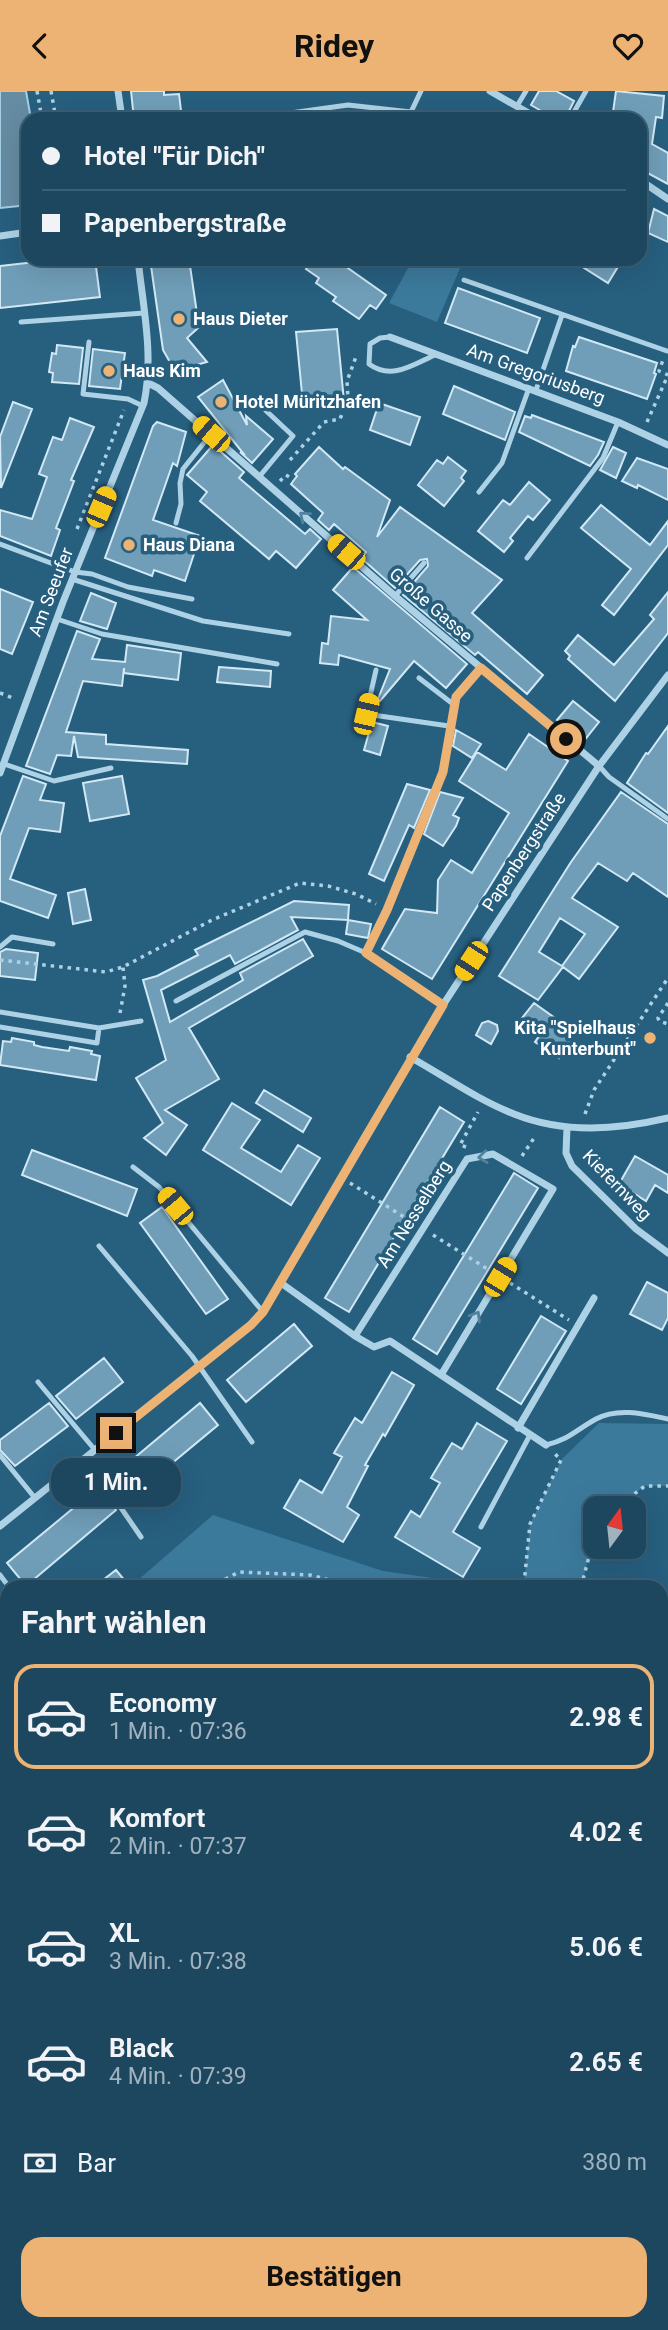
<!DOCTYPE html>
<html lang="de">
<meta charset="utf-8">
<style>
:root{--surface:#1d475f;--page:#254e65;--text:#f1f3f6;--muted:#a0b2bd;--line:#3b5f74;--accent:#edb374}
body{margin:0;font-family:Roboto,sans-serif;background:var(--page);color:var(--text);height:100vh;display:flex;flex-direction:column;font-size:26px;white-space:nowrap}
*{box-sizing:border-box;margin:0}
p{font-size:23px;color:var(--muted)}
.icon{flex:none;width:38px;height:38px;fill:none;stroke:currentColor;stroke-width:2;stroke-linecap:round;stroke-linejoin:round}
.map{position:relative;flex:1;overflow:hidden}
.drawer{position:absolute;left:0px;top:1489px;width:668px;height:751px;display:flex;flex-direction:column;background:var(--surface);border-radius:21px 21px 0 0;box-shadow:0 7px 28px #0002,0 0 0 2px var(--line)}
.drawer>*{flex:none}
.top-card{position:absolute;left:21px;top:21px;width:626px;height:154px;border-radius:21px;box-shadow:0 7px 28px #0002,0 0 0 2px var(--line);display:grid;align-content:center;height:154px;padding:0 21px;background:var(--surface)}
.needle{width:46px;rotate:15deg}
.tools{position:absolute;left:583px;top:1405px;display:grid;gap:14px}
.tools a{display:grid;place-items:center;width:63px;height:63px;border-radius:14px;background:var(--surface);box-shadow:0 7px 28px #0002,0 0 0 2px var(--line);font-size:35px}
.end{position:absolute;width:32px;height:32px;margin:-16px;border:9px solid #edb374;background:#111;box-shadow:0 0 0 4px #111}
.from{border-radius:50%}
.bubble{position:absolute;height:49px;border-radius:21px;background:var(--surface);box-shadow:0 7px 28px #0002,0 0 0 2px var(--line);font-size:23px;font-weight:700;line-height:49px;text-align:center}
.car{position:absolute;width:21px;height:42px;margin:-21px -10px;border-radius:9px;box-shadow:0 0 5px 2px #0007;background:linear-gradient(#f5c518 24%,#345 0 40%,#f5c518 0 76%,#345 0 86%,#f5c518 0)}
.top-card b{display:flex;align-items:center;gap:24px;height:66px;font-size:26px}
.top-card b+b{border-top:2px solid var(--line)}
.top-card i{width:18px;height:18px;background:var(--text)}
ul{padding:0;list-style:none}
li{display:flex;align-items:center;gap:21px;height:105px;margin:0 14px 10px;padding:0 7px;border:4px solid transparent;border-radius:21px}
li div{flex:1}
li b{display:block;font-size:26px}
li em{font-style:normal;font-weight:700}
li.selected{border-color:var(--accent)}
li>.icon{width:63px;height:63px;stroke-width:1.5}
h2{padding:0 21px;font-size:32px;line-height:84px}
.pay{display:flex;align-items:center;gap:18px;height:77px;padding:0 21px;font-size:26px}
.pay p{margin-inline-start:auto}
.button{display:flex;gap:14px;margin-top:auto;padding:14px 21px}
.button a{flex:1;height:80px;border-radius:21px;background:var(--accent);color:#111;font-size:28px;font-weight:700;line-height:80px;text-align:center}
header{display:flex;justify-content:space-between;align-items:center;height:91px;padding:0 21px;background:var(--accent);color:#111;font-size:32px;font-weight:700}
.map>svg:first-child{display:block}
.green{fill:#3c7a9c}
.water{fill:#658ca2;stroke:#a3cfe6;stroke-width:2}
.building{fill:#709eb8;stroke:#d1e8f5;stroke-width:2;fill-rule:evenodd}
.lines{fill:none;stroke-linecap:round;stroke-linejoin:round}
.path{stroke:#aed2e5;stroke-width:3.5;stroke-dasharray:3.5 5;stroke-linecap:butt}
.service{stroke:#aed2e5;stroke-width:5}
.minor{stroke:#aed2e5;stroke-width:7}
.oneway{stroke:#50829e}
.route{stroke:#edb374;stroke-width:9}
.poi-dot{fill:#edb374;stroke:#275f7f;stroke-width:2.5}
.labels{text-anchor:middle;stroke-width:7;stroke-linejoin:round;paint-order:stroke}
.poi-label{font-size:18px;font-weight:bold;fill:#fff;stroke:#275f7f;text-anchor:start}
.street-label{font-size:18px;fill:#fff;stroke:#275f7f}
</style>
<header><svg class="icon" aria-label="back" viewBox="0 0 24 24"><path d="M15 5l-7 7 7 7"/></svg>Ridey<svg class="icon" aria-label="heart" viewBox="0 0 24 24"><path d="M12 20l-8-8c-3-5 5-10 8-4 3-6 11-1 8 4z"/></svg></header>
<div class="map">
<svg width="668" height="2239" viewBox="0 0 668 2239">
<rect width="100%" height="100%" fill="#275f7f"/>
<path class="green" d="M413,168l50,2 -26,61 -48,-19z
M599,1332l69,1v62h-23l-31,22 -19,1v25l-14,53h-49l-8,-3 6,-60 31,-64z
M213,1424l170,56 115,16h-368z
M7,1603v630h29l-3,6h-33v-630z
M668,2173v66h-37l-2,-6h33v-58z"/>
<path class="water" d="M0,0h26l5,28h-3v86l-28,3z"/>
<path class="building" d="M131,0h33v4l15,-1 3,25h-48z
M539,0h17l18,10 -9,18h-10l-24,-14z
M616,0l48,5 -2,22 -6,-1 -4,27 16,9v31l-28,-15v-50h-28z
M654,118l14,7v26l-20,-9z
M62,168h33l5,38 -100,11v-42z
M150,168h39l10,68 -12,11 20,24 -32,9 -12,-21z
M313,168h22l51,36 -10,14 -6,-4 -11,14 -26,-18 3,-4 -20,-14 3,-5 -13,-9z
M570,168h40l9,6 -11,18z
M458,197l82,30 -13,35 -82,-30z
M337,238l7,72 -41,3 -7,-72z
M579,246l78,26 -3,10 2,1 -9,25 -81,-28 7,-25 2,1z
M57,254l26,3 -4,36 -27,-2 1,-9 -4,-1 3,-19 4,1z
M93,258l32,4 -5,36 -31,-3z
M223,289l24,45 -1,-9 27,23 -21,24 -12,-11 3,1 -45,-56z
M454,295l61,26 -10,28 -62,-26z
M13,311l19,7 -31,79 -1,-51z
M379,312l41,14 -10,28 -40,-15z
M532,324l72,27 -6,13 -8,11 -71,-34 6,-16 6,2z
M70,327l24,9 -23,53 3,1 -18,47 4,2 -9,26 -51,-20v-26l32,9 15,-42 -8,-3 14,-37 9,3z
M157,331l29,10 -9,34 -4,-3 -20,57 47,16 -15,45 -31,-11 -2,6 -47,-18 48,-132z
M213,354l31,27 -5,6 66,56 5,-5 11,10 -25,29 -20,-17 -7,8 -69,-58 7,-9 -20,-17z
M319,356l24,22 2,-2 45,33 -13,37 23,-30 102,73 -30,33 71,62 -16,19 -49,-42 -3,3 -72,-60 25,-29 -1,-7 -7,1 -25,28 -34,-30 5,-6 -32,-28 -5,6 -11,-10 5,-7 -32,-29 6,-8 -2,-2z
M613,356l13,6 -10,25 -16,-8z
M448,366l18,14 -5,7 3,3 -20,25 -26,-21 19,-25 6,4z
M637,367l31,11v31l-30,-15 -1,3 -15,-7z
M529,391l21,18 -17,20 -5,-4 -18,22 3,3 -9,11 -26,-21 25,-31 7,5z
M601,414l49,40 18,-24v24l-54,70 -12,-10 29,-36 -50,-41z
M353,476l114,97 -21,24 -32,-27 -34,40 -2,-2 12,-30 -51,-14 -1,10 -18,-2 2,-20 6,1 3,-28 36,4 -34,-30z
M0,498l33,13 -21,52 -12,-5z
M668,501v41l-53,68 -47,-42 2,-3 -5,-5 13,-16 36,30 40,-46 -4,-4z
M91,502l25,10 -9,26 -27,-8z
M77,540l23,8 -8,20 33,3 2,-17 54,8 -3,27 -54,-7v-5l-2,18 -39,-5 -17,51 40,3v9l82,6 -1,14 -109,-7 -4,-21 -3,20 -14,-1 -7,19 -24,-8z
M219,576l52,4 -1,16 -53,-5z
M573,610l26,21 -16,20 -26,-22z
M372,631l16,4 -8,29 -16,-5z
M668,635v87l-41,-30 19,-30 2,1z
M456,639l25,14 -9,14 -19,-12z
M529,643l39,27 -136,218 -50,-30 23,-40 32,4 1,-33 13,-20 21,13 37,-60 -50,-32 18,-29 29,18z
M23,685l23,8 -6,16 24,3 -4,29 -31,-4 -19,51 46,16 -8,23 -48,-17v-65z
M122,685l7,38 -39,7 -7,-38z
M407,693l23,6 -16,38 -5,-3 -25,56 -15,-7z
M440,701l23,6 -10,17 6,3 -3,8 -13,20 -19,-12z
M621,701l47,32v73l-35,-24 -6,8 -29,-18 -26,35 46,29 -39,52 -16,-12 -25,33 -39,-24 72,-114zM560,827l25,16 -23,32 -23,-14z
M85,798l6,31 -18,4 -5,-31z
M294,810l55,4 -1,15 -57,-3 7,13 -63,34 -5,-9 -69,35 9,32 73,-42 -3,-7 63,-34 10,17 -124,72 30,51 -54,31 22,15 -21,30 -22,-17 19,-15 -27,-45 30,-18 -23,-80 14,-4 41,-21 -3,-5z
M348,829l23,4 -3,14 -22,-4z
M6,858l32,4 -3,27 -35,-4v-24z
M534,912l35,25 -3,4 7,5 -14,21 -24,-16 6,-9 -19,-15z
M488,930l9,4 1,6 -7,13 -15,-9 6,-12z
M12,947l22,4v3l8,2 27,4 1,-4 22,4 -1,3 9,2 -4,24 -96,-15 3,-24 8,1z
M264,999l47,28 -8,14 -47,-29z
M232,1012l28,17 -19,28 40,24 17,-27 22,13 -29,47 -88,-55z
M440,1016l24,15 -115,190 -24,-14z
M32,1059l105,39 -10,27 -105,-41z
M635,1065l33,19v18l-13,-8 -9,16 -27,-17z
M514,1082l24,15 -101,166 -24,-15z
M162,1116l66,92 -22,15 -66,-91z
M647,1191l21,11v25l-6,12 -32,-16z
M541,1225l25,15 -45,73 -24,-15z
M294,1233l18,22 -66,56 -19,-22z
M104,1267l19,24 -47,37 -20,-23z
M392,1281l22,13 -29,51 -2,-2 -18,31 3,1 -21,41 12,8 -16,27 -59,-34 16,-28 22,13 20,-36 -8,-4 21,-35 7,5z
M49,1312l19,23 -53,40 -15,-16v-10z
M200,1312l18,22 -94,78 -16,-23z
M477,1332l30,18 -54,91 27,16 -17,29 -68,-40 16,-26 9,6 20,-34 -9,-5 21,-35 10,6z
M100,1395l16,24 -90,76 -19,-23z
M116,1479l14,17h-36z"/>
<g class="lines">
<path class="path" d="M37,0l5,28
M51,0l5,28
M647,331l21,-47 -9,-4 4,-11
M290,369l34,-38 16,-3 8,-20 -1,-18 10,-27
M280,390l6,-6 8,5
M77,438l47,-119
M0,602l13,5
M0,869l106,12 17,-5 89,-47 88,-37 28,3 28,8 20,10
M668,912l-10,15 1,3 9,3
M120,922l5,-27 -2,-19
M585,1023l9,-24 74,-112
M466,1056l-6,-2 18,-33
M522,1065l14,-21
M350,1092l62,39
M433,1144l56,35
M510,1192l59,37
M614,1418l31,-23h23
M524,1493l6,-60 31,-64 -6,-6
M210,1496l29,-15 71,3 47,12
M581,1496l14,-53
M0,1635l7,-5
M0,1666l7,-10
M0,1696l7,-1
M0,1703l7,8
M662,1805l6,-2
M662,1826l6,-3
M0,1838l7,3
M0,1900l7,2
M0,2069l7,5
M437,2233l10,6
M488,2239l21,-6"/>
<path class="service" d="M517,15l9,-15
M276,24l72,-10 63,7 10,-21
M570,28l16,-28
M464,189l203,71
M21,231l123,-9
M390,246l-10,1 -10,6 -1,20c23,17 45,0 68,-10
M89,251l-6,52 45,5 15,7
M536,299l26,-75
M259,386l34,-41 -31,-29
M479,401l23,-29 27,-75
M176,432l5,-19 -1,-21 3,-14 28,-35
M0,453l75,28 17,2 36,13 64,12
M527,467l76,-100 15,-36
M72,488l131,42 86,13
M395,505l29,-33
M57,528l45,15 175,30
M376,579l-10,44 83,12
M419,587l34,26
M4,673l50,17 57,-13
M599,675l10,11 59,42
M0,856l12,-10 41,7
M176,910l129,-69 33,9 28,12
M443,914l-77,-52 21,-43 56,-138 13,-75 24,-29
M0,921l99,16 42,-7
M0,936l97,16 2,-15
M133,1076l26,20 104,125
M99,1155l93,110 60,86
M38,1291l57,68
M546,1354c24,-6 30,-15 50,-26 22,-12 49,-5 72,0
M0,1364l35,43
M86,1366l55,80
M481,1436l49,-92
M0,1484l9,12
M668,2092l-2,6 2,6
M662,2170l6,-2
M528,2239l20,-6"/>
<path class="minor" d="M118,0l4,28
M490,0l49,28
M640,89l28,19
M0,145l28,-4
M390,246l228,85 50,23
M148,292l10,5 237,208 204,170
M0,682l63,-171 81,-199c10,-48 -1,-96 -6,-144
M410,966c34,19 68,43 104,57 50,20 103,16 154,4
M567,1036l-1,26 6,13 64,63 32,24
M281,1192l74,53 19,11 16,-6 156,104
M355,1245l112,-177 26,-5 60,35 -112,186
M518,1337l76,-130
M0,1435l251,-201 12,-13 180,-307 156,-239 69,-91
M42,2239l3,-6"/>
</g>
<defs><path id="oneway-chevron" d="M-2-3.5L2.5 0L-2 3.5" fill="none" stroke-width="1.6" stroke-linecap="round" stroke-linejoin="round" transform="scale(1.75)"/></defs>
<g class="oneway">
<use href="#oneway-chevron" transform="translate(304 425) rotate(-140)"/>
<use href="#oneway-chevron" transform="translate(483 1066) rotate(173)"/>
<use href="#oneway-chevron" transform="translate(476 1225) rotate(-59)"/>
</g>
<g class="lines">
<path class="route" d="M116,1342l135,-108 12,-13 180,-307 -77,-52 21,-43 56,-138 13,-75 25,-29 85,71"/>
</g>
<g class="poi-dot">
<circle cx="179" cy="228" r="7"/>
<circle cx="109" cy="280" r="7"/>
<circle cx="221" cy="311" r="7"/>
<circle cx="129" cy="454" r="7"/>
<circle cx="650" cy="947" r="7"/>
</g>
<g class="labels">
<g class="poi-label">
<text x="193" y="234">Haus Dieter</text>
<text x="123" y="286">Haus Kim</text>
<text x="235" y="317">Hotel Müritzhafen</text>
<text x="143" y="460">Haus Diana</text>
<text x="636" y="943" text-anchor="end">Kita "Spielhaus<tspan x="636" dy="21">Kunterbunt"</tspan></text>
</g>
<g class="street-label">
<text transform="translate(536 283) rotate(20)" y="6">Am Gregoriusberg</text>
<text transform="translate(51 501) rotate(-69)" y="6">Am Seeufer</text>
<text transform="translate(431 514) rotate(41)" y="6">Große Gasse</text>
<text transform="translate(524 761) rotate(-57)" y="6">Papenbergstraße</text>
<text transform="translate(617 1094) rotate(46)" y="6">Kiefernweg</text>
<text transform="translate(414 1123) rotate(-58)" y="6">Am Nesselberg</text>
</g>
</g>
</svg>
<div class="tools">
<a><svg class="needle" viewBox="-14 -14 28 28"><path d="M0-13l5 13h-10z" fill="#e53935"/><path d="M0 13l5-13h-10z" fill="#a0b2bd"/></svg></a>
</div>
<i class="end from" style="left:566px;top:648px"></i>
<i class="end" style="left:116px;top:1342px"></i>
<div class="bubble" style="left:51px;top:1367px;width:130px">1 Min.</div>
<i class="car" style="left:211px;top:343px;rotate:311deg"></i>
<i class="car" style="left:101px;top:416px;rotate:23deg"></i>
<i class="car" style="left:346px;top:461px;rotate:311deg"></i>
<i class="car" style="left:366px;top:623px;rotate:13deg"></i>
<i class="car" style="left:471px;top:870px;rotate:213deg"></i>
<i class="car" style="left:175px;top:1115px;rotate:320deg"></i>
<i class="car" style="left:500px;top:1186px;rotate:31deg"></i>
<div class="top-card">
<b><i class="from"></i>Hotel &quot;Für Dich&quot;</b>
<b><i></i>Papenbergstraße</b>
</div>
<section class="drawer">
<h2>Fahrt wählen</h2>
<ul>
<li class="selected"><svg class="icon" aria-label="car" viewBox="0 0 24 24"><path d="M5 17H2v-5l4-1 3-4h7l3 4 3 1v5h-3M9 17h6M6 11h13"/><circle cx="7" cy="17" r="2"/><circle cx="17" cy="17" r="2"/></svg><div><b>Economy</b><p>1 Min. · 07:36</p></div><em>2.98 €</em></li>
<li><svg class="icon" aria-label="car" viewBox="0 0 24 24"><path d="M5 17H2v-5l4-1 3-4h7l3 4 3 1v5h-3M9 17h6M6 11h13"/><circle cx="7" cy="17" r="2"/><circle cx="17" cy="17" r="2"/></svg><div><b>Komfort</b><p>2 Min. · 07:37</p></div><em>4.02 €</em></li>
<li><svg class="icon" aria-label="car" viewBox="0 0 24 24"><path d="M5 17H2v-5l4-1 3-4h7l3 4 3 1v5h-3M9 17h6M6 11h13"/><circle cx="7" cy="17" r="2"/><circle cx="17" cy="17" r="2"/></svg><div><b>XL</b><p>3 Min. · 07:38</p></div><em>5.06 €</em></li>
<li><svg class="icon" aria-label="car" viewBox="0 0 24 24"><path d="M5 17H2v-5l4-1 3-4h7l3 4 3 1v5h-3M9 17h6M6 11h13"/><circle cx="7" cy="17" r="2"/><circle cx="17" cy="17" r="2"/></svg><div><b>Black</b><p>4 Min. · 07:39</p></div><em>2.65 €</em></li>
</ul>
<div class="pay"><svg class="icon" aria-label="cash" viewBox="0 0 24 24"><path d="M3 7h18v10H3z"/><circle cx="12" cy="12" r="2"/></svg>Bar<p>380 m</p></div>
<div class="button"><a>Bestätigen</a></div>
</section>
</div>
